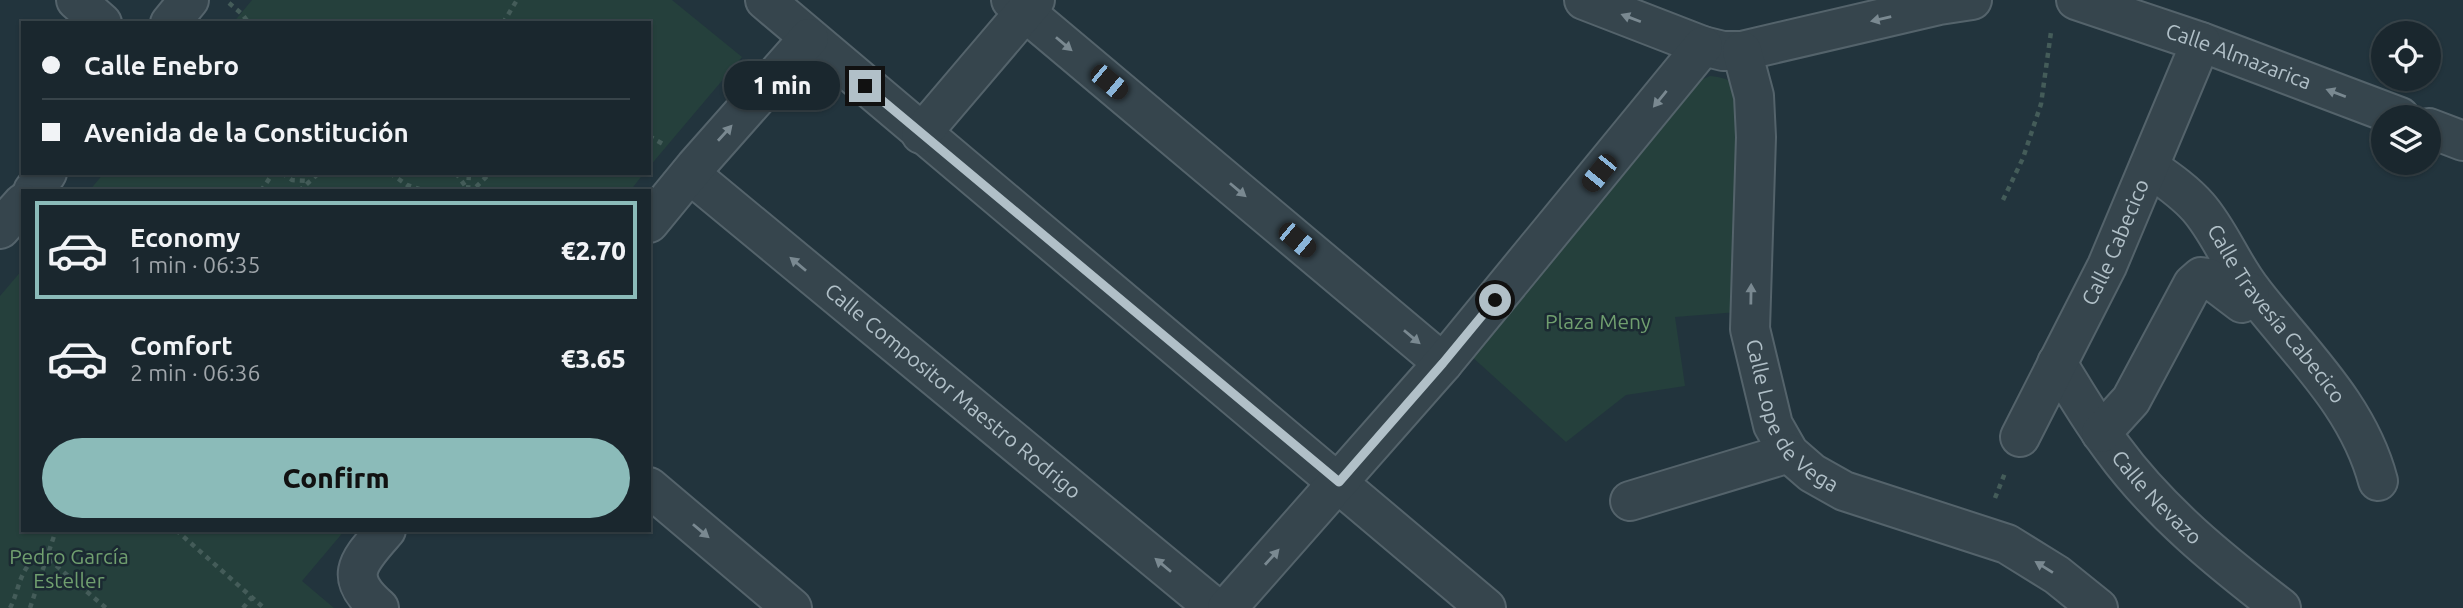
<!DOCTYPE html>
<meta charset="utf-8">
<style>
:root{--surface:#1a272e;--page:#27333a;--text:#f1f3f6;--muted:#9fa5aa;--line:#38444a;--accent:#8bbbb9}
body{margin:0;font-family:Ubuntu,sans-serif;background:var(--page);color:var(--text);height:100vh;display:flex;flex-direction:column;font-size:26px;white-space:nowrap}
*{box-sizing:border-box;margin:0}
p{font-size:23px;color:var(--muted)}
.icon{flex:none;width:38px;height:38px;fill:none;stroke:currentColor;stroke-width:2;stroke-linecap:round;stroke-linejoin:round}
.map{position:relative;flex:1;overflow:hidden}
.panel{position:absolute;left:21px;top:189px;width:630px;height:343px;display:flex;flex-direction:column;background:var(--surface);border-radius:0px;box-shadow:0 2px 5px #0004,0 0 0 2px var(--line)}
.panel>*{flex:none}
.guide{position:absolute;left:21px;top:21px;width:630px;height:154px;border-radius:0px;box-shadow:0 2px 5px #0004,0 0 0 2px var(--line);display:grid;align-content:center;height:154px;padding:0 21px;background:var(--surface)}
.controls{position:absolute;left:2371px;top:21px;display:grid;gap:14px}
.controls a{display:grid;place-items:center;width:70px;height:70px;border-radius:50%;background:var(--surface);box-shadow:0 2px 5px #0004,0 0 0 2px var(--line);font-size:35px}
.end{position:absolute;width:32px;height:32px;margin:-16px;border:9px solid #b1c0c8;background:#111;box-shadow:0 0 0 4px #111}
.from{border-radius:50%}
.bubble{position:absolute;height:49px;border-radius:24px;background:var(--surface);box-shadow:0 2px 5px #0004,0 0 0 2px var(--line);font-size:23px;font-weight:800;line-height:49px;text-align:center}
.car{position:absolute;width:21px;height:42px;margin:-21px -10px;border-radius:9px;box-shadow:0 0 5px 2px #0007;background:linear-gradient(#222 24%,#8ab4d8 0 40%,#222 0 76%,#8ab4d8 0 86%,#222 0)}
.guide b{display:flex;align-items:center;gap:24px;height:66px;font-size:26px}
.guide b+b{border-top:2px solid var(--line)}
.guide i{width:18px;height:18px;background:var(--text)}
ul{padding:12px 0 0;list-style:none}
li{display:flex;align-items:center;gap:21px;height:98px;margin:0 14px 10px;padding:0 7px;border:4px solid transparent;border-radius:0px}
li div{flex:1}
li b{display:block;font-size:26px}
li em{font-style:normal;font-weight:800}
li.current{border-color:var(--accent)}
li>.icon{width:63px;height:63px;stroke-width:1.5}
.button{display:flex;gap:14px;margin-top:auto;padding:14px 21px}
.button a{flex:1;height:80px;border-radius:42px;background:var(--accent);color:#111;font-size:28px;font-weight:800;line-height:80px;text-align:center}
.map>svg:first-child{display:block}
.green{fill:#25403c}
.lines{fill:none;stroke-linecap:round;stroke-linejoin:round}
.minor-casing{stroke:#54636b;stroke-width:42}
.path{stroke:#445c59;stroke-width:4.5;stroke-dasharray:5 5;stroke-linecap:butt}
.minor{stroke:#36454d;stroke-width:38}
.oneway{fill:#7a8991}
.route{stroke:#b1c0c8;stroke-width:9}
.labels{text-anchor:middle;stroke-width:5;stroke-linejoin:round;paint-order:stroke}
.street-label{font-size:21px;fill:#b1c0c8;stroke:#1b2a32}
.park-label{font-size:21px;fill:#709f6f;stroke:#1b2a32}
</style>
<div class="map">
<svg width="2463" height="608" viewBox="0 0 2463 608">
<rect width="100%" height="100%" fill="#22343d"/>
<path class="green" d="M252,0h420l70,57 -93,110v-144h-416z
M1710,76c13,1 21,4 31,13l-3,223 -63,5 10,69 -59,9 -60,47 -96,-87 229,-274z
M104,173h540l-14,18h-541z
M23,269v261h322l-43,51 32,27h-334v-312z"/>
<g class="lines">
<g class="minor-casing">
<g id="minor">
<path d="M76,0l26,23"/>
<path d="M765,0l721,608"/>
<path d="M1011,0l432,363"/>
<path d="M1584,0l119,46 20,5h19l197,-46 33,-5"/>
<path id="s1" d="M2076,0l125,42 199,75"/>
<path d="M170,23l19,-23"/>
<path id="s2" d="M1742,51l12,45 2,41 -6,192 23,96 16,28 23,20 32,18 163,53 50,31 41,33"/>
<path d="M2429,128l34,13"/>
<path d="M921,134l114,-134"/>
<path id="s3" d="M2149,167c17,12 35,24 49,40 22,25 34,59 55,85 47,61 105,113 125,189"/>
<path id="s4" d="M690,174l525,434"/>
<path d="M33,191l14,-18"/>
<path d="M649,223l46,-56 114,-129"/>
<path d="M0,229l23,-26"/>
<path id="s5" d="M2057,363c18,29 35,59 56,86 46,63 107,112 168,159"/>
<path d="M2101,433l30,-33 62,-116 8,-7 8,1 33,25 8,-11"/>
<path id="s6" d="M2020,437l87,-171 94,-224"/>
<path d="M649,487l143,121"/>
<path d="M1630,501l159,-48"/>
<path d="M379,608c-37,-32 -20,-47 7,-78"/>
<path d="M1227,608l216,-245 260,-317"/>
</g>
</g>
<path class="path" d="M229,3l13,11 7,9
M503,23l14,-23
M649,136l14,8
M282,173l10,7 18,1
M390,173l17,12 18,6
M456,173l12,17
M468,190l1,-17
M261,191l12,-18
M299,191l20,-18
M467,191l9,-4 14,-14
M2003,200l20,-42 18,-54 10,-72
M1995,498l10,-25
M176,530l88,78
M10,608c10,-18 10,-50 36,-51l60,51
M30,608l26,-78
M243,608l9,-11"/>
<use href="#minor" class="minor"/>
</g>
<defs><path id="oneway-solid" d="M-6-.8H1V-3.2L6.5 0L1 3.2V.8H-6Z" transform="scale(1.75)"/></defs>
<g class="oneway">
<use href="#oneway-solid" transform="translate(1631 18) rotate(-159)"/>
<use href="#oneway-solid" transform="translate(1881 19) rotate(167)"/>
<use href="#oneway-solid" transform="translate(1064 44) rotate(40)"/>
<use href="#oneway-solid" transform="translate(2336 93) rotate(-159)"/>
<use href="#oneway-solid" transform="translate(1660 99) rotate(129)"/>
<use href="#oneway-solid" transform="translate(725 133) rotate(-48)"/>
<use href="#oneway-solid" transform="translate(1238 190) rotate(40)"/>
<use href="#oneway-solid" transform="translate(798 264) rotate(-140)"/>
<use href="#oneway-solid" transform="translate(1751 294) rotate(-89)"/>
<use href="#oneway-solid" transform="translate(1412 337) rotate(40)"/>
<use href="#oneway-solid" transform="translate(701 531) rotate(40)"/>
<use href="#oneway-solid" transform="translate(1272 557) rotate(-48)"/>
<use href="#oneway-solid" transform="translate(1163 565) rotate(-140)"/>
<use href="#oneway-solid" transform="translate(2044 567) rotate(-148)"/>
</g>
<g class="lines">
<path class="route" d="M865,86l474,396 104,-119 52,-63"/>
</g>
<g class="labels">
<g class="street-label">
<text dy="7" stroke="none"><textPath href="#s1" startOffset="172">Calle Almazarica</textPath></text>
<text dy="7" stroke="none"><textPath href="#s6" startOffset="217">Calle Cabecico</textPath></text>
<text dy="7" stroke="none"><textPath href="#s3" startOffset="196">Calle Travesía Cabecico</textPath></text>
<text dy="7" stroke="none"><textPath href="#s4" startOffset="341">Calle Compositor Maestro Rodrigo</textPath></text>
<text dy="7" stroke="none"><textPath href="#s2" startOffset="380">Calle Lope de Vega</textPath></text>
<text dy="7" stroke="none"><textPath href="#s5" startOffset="168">Calle Nevazo</textPath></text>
</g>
<g class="park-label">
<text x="1598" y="329">Plaza Meny</text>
<text x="69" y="564">Pedro García<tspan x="69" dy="24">Esteller</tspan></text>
</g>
</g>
</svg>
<div class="controls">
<a><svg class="icon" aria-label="locate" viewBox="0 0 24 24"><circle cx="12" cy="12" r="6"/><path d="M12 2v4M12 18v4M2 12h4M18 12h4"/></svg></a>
<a><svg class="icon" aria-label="layers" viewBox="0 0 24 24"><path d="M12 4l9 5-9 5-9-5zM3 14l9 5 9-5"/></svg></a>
</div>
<i class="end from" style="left:1495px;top:300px"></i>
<i class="end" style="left:865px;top:86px"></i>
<div class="bubble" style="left:724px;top:61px;width:116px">1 min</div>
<i class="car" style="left:1109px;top:82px;rotate:130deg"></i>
<i class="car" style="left:1599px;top:173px;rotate:219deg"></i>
<i class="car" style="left:1297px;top:240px;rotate:130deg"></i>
<div class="guide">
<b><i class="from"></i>Calle Enebro</b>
<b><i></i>Avenida de la Constitución</b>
</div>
<section class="panel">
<ul>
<li class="current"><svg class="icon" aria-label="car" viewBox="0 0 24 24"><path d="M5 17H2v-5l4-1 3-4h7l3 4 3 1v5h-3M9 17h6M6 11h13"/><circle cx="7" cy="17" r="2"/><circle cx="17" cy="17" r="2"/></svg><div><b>Economy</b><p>1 min · 06:35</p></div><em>€2.70</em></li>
<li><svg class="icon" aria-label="car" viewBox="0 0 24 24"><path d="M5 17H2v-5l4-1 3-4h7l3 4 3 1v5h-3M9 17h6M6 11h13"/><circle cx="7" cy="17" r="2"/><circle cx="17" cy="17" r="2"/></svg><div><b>Comfort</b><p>2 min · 06:36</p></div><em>€3.65</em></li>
</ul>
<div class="button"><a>Confirm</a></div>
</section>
</div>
